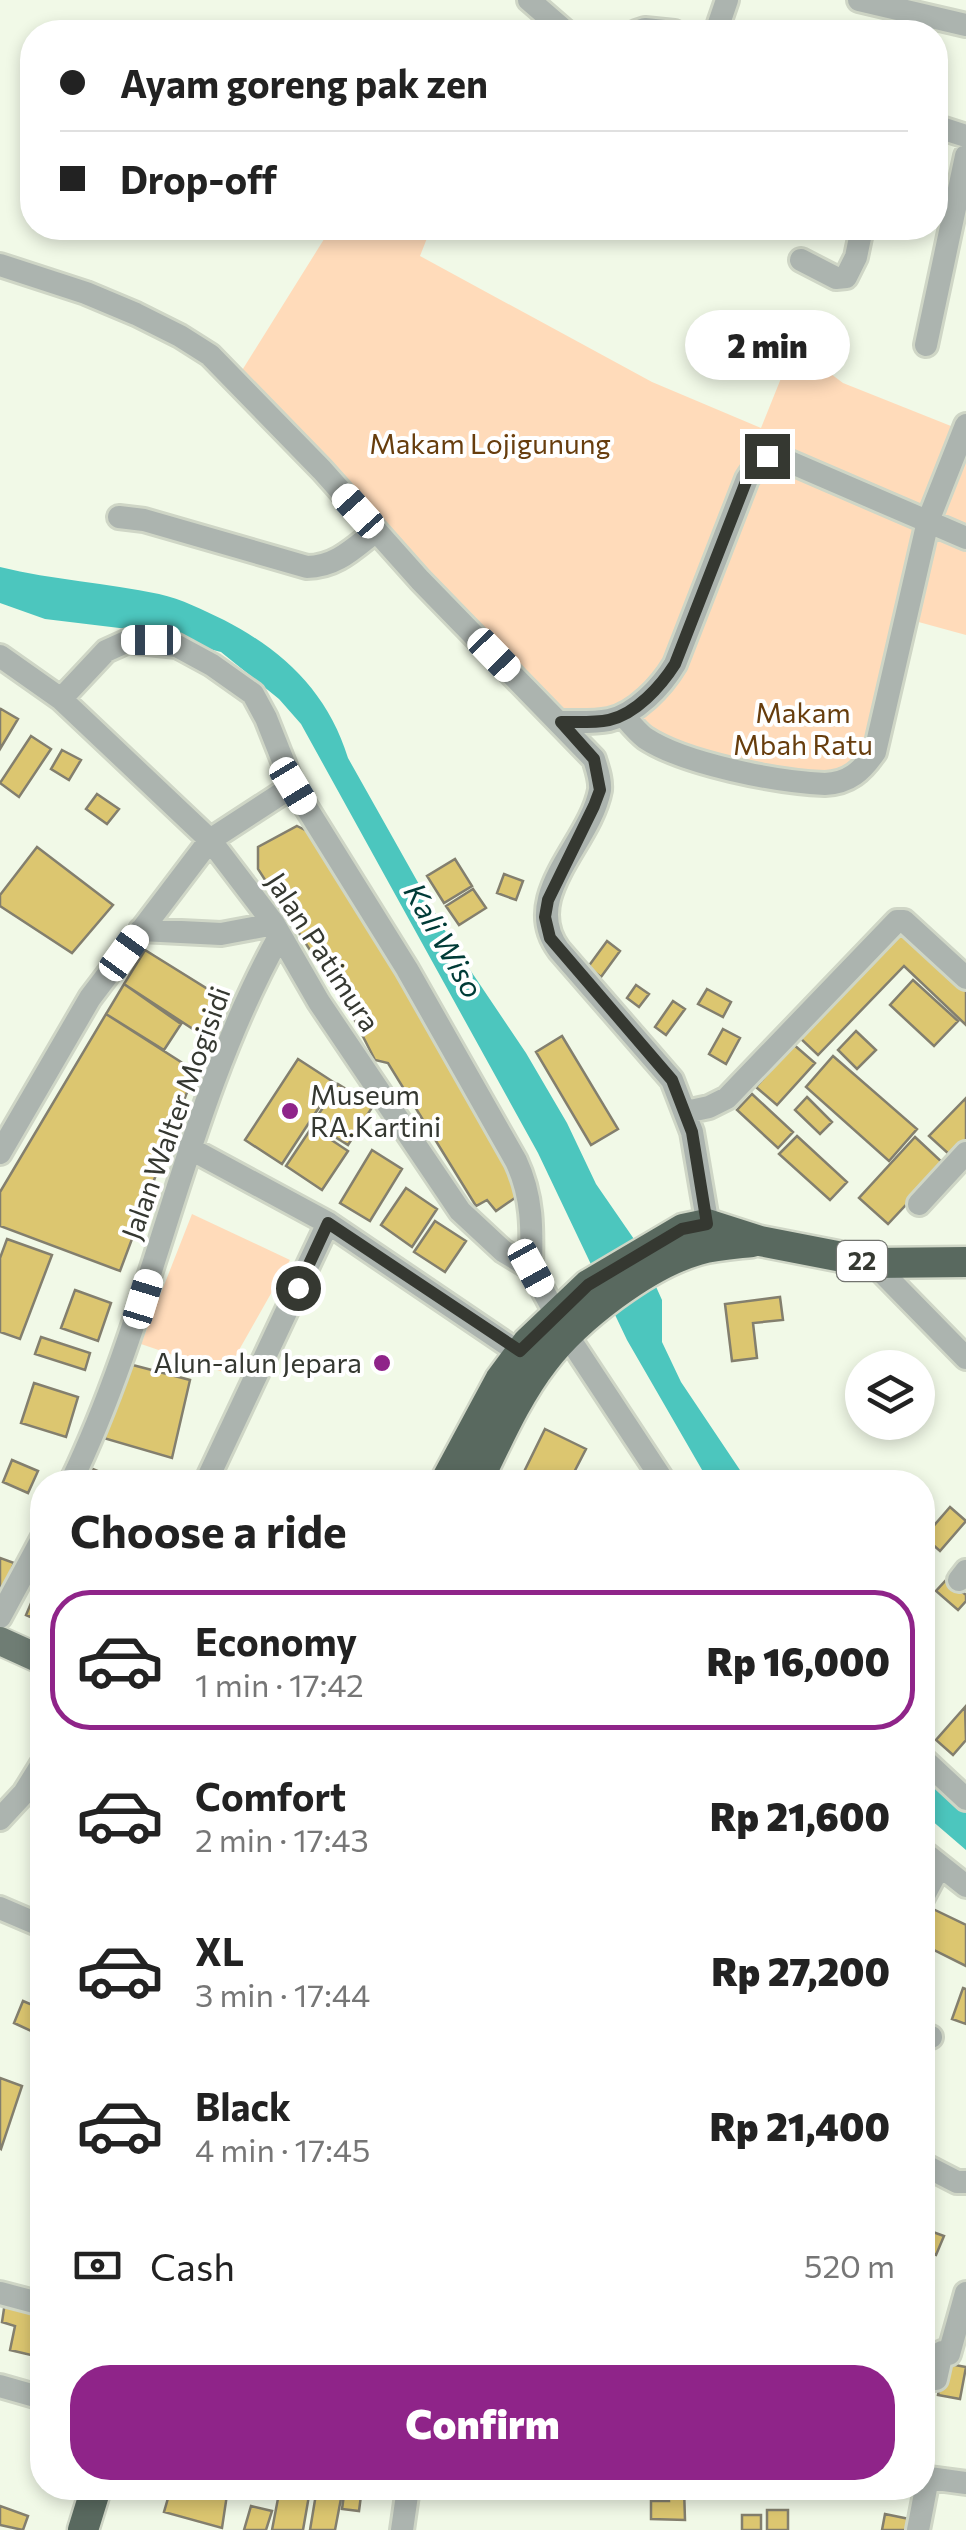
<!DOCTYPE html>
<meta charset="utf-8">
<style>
:root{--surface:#fff;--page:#f2f2f2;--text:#222;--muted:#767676;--line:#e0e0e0;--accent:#8f2489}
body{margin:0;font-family:Commissioner,sans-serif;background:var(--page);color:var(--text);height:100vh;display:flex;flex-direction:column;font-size:38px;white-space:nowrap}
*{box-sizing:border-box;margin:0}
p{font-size:32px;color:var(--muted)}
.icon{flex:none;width:55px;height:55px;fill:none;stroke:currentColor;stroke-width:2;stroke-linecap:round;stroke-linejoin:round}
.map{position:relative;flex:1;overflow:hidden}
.drawer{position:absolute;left:30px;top:1470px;width:905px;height:1030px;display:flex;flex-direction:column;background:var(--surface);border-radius:40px;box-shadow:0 5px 15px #0003}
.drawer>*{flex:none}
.banner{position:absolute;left:20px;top:20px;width:928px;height:220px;border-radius:40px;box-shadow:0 5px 15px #0003;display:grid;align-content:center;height:220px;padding:0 40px;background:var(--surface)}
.fabs{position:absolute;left:845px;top:1350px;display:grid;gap:20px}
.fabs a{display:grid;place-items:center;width:90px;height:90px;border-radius:50%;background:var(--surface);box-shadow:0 5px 15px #0003;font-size:50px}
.end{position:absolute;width:45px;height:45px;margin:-22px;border:12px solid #353831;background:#fff;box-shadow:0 0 0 5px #fff}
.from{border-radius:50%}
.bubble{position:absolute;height:70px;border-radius:35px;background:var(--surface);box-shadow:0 5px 15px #0003;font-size:32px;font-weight:800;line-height:70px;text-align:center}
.car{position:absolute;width:30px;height:60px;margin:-30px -15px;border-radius:12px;box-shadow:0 0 8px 2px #0007;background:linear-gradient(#fff 24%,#345 0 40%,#fff 0 76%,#345 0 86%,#fff 0)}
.banner b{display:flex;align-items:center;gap:35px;height:95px;font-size:38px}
.banner b+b{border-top:2px solid var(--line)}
.banner i{width:25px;height:25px;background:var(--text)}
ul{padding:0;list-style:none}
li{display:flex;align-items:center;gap:30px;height:140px;margin:0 20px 15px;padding:0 20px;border:5px solid transparent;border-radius:40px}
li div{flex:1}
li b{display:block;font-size:38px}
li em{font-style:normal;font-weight:800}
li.current{border-color:var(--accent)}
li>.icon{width:90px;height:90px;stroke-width:1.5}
h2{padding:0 40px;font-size:45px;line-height:120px}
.pay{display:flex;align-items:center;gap:25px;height:110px;padding:0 40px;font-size:38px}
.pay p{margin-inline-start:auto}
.cta{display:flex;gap:20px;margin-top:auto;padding:20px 40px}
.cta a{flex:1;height:115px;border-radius:40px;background:var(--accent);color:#fff;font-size:40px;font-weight:800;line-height:115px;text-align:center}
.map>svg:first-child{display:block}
.green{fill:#ffdbba}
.water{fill:#4cc6be}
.building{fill:#dcc670;stroke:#837f6e;stroke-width:2.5}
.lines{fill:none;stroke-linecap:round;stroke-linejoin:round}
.minor-casing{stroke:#cfd6c6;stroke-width:28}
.major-casing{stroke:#cfd6c6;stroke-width:32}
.highway-casing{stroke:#cfd6c6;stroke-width:35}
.minor{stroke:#acb4af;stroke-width:22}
.major{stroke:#6f7d74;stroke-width:28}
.highway{stroke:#59695f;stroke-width:30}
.route{stroke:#353831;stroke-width:12}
.poi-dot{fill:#8f2489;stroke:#fff;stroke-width:4}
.labels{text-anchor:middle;stroke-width:8;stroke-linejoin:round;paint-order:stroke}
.shield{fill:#fff;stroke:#72746f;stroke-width:2.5}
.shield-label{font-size:25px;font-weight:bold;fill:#353831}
.park-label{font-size:28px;fill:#673d0d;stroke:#fff}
.street-label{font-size:28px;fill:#353831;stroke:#fff}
.poi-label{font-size:28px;fill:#353831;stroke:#fff;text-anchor:start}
.water-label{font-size:30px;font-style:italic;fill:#003b37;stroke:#fff}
</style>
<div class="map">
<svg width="966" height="2530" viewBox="0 0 966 2530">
<rect width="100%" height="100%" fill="#f1f9e7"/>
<path class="green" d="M331,228h100l-11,28 232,126 109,46 33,-82 49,37 123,49v203l-62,-17 -31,133 -29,29 -137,-19 -85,-48 -59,5 -322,-346z
M192,1214l98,46 -64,113 -85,-29z"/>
<path class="water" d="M0,567c53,13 107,16 159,27 23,5 44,16 65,26 60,31 104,73 124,138l104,185 74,110 41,70 29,61 40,58 26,58v42l19,40 67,100h-39l-82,-142 -89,-187 -237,-429 -22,-25 -58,-47 -85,-22 -91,-11 -45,-16z
M922,1767l44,37v46l-43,-37z"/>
<path class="building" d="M1,709l17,10 -18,30v-38z
M31,736l20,13 -32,48 -19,-14z
M62,750l19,10 -12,20 -18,-11z
M97,794l22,15 -12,15 -21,-15z
M297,826l12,6 211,341 2,20 -26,18 -9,-11 -11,6 -88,-143 -13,-3 -22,-43 -95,-148v-22z
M37,847l76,58 -41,48 -72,-47v-11z
M455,859l17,27 -28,17 -17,-27z
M504,874l19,7 -7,19 -19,-7z
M473,889l13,19 -27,17 -13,-19z
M903,930l63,60v35l-62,-59 -86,89 -18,-17z
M607,941l13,10 -19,26 -13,-10z
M145,950l77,48 -23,35 -75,-49z
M913,980l45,41 -24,25 -44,-41z
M124,984l57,40 -17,26 -58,-36z
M636,985l13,9 -10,13 -12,-9z
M707,989l24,13 -8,15 -25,-13z
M673,1001l12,8 -19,26 -11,-8z
M106,1014l89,57 -75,200 -120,-45v-34z
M723,1029l17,9 -14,26 -17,-10z
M856,1031l20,19 -19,19 -19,-19z
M562,1036l56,93 -27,16 -55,-93z
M793,1044l22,19 -38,42 -21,-18z
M833,1056l84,73 -28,32 -83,-74z
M298,1059l37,24 -53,81 -37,-24z
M338,1084l35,22 -25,39 -35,-22z
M752,1094l41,38 -15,16 -41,-38z
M807,1097l25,25 -12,12 -25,-24z
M966,1098v42l-15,16 -22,-20z
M312,1127l36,24 -26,39 -36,-24z
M797,1136l50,46 -17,18 -51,-46z
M915,1137l29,27 -56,60 -29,-26z
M372,1150l30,19 -32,52 -30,-18z
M406,1188l31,21 -25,38 -31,-22z
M435,1221l31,20 -21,31 -31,-20z
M7,1239l45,16 -32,84 -20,-7v-74z
M75,1290l36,13 -13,38 -37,-13z
M780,1297l3,23 -30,3 4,35 -25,3 -7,-57z
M41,1337l49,16 -5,17 -50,-16z
M125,1363l65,17 -18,78 -72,-21z
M34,1383l44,14 -12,40 -45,-14z
M545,1429l41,20 -17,33h-50z
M12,1460l26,11 -10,22 -25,-11z
M83,1465l41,17h-41z
M950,1507l16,14 -26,30 -16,-14z
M0,1558l14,5 -14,36z
M42,1577v45l-16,-7z
M947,1579l19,16v6l-8,9 -22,-19z
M965,1707l1,33 -13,15 -17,-15z
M933,1909l33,16v41l-44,-22v-15z
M963,1988l3,1v35l-14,-5z
M23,2001l19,8v27l-28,-13z
M0,2078l22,8 -21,63 -1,-1z
M922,2228l22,8 -8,19 -14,-5z
M5,2302l35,9 -9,44 -21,-5 5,-24 -13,-4z
M944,2363l22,4 -6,32 -22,-4z
M171,2488h57l-6,40 -58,-16z
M280,2488l30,2 -7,40h-31z
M317,2488h26l-8,42h-25z
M345,2488h17l-3,23 -17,-2z
M668,2488h16l1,32 -34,-1v-18h18z
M0,2506l28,10 -5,14 -23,-5z
M251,2506l21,5 -6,19h-22z
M767,2510h21v20h-21z
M885,2514l34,7 -2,9h-35z
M742,2515h19v15h-19z"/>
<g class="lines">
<g class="minor-casing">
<path id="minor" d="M529,0l37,32
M859,0l107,25
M636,32l9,-3 29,3
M716,32l11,-32
M935,126l31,10
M801,260l35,18 10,-1 10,-20 6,-29
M0,265l86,28 50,21 44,22 30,19 112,115 98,110 174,179c3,10 7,20 6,31 -10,54 -81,106 -41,160l113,130 20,52 18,106
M926,345l40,-189
M119,517l25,3 163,47c29,0 47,-19 69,-36
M0,656l61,43 149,141 64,84 45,78 141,209 43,40 28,17 36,67 97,147
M61,699l45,-48 22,-10 49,5 35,19 41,29 13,24 27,68 114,183 109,192c17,36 16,69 15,107
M623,715c7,8 14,17 22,23 39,26 132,44 180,46 24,-1 37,-13 50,-32l53,-231 38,-96
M561,722c15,0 33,1 48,-2 27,-6 53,-34 66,-56l72,-185c8,-12 13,-23 29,-23l190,82
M141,930l80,4 53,-10
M686,1112l23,-5 18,-9 170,-177h7l62,57
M189,1148l139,75 202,137
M0,1153l90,-155 120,-158 83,-54
M919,1204l47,-51
M873,1263l93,95
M71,1482c85,-176 113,-376 209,-547
M206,1482l122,-259
M959,1580l7,-9
M0,1617l42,-78
M922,1758l44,41
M0,1819l24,-26 18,-29
M922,1851l44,35
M922,1899l17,-32
M0,1908l42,18
M922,2034l9,3
M922,2164l35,18h9
M0,2293l42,11
M936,2379l6,-27 7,2 17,-61
M0,2386l42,12
M922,2477l44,6
M402,2530l6,-42
M918,2530l10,-52"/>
</g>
<g class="major-casing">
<path id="major" d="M0,1641l42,19"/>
</g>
<g class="highway-casing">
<path id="highway" d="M445,1482l55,-102 28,-38 60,-57 95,-56 24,-5 53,17 113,22 93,-1
M477,1482c20,-40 39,-85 67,-121 33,-43 102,-96 154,-111 18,-5 36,-6 54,-8
M83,2530l13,-42"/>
</g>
<use href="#minor" class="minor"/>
<use href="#major" class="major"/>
<use href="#highway" class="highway"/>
</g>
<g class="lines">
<path class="route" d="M298,1288l30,-65 192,128 68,-66 94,-56 25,-5 -15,-92 -20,-52 -122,-142 -5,-21 3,-17 46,-94 6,-16 -6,-31 -33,-37c15,0 33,1 48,-2 27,-6 52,-34 66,-56l72,-185 11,-17 9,-6"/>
</g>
<g class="poi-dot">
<circle cx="290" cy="1111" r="10"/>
<circle cx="382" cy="1363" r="10"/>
</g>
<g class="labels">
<rect class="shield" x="837" y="1241" width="50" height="40" rx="8"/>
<g class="shield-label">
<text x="862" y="1270">22</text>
</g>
<g class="park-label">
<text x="490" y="454">Makam Lojigunung</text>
<text x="803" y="723">Makam<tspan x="803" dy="32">Mbah Ratu</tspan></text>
</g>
<g class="street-label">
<text transform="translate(323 952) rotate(57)" y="10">Jalan Patimura</text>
<text transform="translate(176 1113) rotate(-70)" y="10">Jalan Walter Mogisidi</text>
</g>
<g class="poi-label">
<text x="310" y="1105">Museum<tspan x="310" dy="32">RA.Kartini</tspan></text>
<text x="362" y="1373" text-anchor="end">Alun-alun Jepara</text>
</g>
<g class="water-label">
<text transform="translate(443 941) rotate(60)" y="10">Kali Wiso</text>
</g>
</g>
</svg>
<div class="fabs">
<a><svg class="icon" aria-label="layers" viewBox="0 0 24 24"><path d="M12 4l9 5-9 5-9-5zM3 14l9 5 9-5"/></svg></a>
</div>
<i class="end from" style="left:298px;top:1288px"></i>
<i class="end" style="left:767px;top:456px"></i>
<div class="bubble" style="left:685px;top:310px;width:165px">2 min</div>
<i class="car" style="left:358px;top:511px;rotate:318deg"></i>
<i class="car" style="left:151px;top:640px;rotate:270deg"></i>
<i class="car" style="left:494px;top:655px;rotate:136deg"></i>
<i class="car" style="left:293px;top:786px;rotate:149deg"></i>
<i class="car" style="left:124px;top:953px;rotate:36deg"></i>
<i class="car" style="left:531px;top:1268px;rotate:151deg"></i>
<i class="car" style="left:143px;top:1299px;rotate:17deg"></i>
<div class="banner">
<b><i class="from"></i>Ayam goreng pak zen</b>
<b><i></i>Drop-off</b>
</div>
<section class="drawer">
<h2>Choose a ride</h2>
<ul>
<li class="current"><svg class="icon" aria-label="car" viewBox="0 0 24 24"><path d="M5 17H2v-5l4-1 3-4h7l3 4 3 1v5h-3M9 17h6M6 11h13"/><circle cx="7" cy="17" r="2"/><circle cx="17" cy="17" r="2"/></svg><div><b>Economy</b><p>1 min · 17:42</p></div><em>Rp 16,000</em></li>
<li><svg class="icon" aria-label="car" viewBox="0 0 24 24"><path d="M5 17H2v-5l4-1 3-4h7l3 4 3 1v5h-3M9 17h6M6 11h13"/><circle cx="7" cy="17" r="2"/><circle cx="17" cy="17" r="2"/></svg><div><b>Comfort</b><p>2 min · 17:43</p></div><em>Rp 21,600</em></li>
<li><svg class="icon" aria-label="car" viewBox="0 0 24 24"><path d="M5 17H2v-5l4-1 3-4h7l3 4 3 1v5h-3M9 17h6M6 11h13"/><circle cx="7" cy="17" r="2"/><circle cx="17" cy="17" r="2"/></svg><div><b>XL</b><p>3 min · 17:44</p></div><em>Rp 27,200</em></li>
<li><svg class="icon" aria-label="car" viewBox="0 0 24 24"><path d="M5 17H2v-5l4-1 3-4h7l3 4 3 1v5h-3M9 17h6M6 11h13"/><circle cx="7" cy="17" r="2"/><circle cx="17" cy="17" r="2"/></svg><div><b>Black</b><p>4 min · 17:45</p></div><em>Rp 21,400</em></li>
</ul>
<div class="pay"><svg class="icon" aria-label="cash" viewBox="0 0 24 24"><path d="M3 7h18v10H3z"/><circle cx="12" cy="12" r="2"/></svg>Cash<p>520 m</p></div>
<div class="cta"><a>Confirm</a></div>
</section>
</div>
